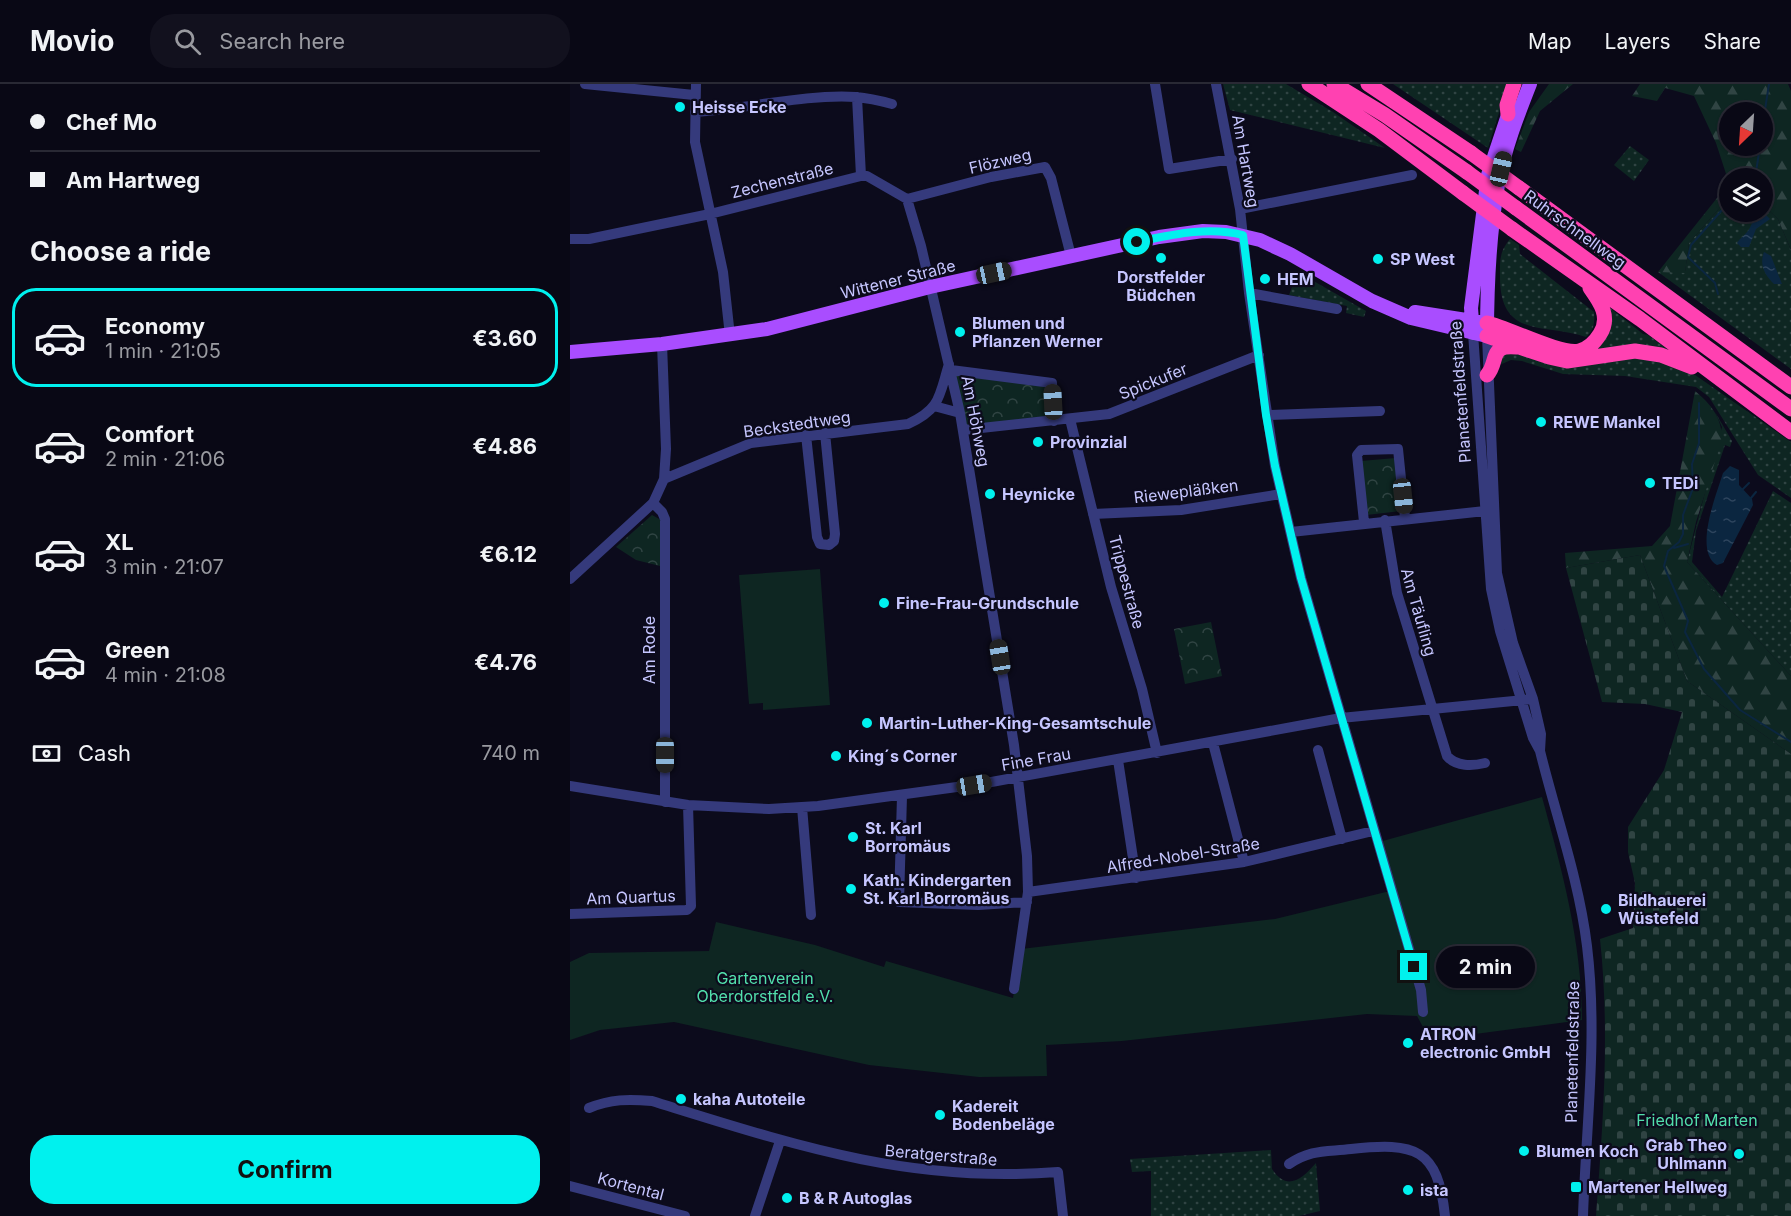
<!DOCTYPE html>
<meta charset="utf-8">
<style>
:root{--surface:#090815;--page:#12111e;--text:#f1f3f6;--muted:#999aa0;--line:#292934;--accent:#00f1ee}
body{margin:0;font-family:Inter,sans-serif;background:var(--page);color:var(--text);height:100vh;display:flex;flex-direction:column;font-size:22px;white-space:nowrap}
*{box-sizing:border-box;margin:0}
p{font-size:20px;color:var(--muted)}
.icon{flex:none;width:33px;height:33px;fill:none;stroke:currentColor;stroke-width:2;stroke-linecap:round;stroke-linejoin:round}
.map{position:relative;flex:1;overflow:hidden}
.sheet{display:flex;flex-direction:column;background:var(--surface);width:570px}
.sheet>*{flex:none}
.guide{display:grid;align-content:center;height:132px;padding:0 30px;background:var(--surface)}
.needle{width:39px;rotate:205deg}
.buttons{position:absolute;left:1149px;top:18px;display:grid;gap:12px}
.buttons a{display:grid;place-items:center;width:54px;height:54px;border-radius:50%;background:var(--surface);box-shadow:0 2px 4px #0004,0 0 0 2px var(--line);font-size:30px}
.end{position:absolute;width:27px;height:27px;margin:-14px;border:8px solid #00f1ee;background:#111;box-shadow:0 0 0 3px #111}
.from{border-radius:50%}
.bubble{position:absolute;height:42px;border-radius:21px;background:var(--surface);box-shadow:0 2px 4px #0004,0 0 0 2px var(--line);font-size:20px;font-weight:700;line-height:42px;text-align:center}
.car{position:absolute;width:18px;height:36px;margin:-18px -9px;border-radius:8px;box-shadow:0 0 4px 2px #0007;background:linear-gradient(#222 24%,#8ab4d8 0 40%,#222 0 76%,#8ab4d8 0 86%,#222 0)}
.guide b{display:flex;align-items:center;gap:21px;height:57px;font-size:22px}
.guide b+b{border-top:2px solid var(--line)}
.guide i{width:15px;height:15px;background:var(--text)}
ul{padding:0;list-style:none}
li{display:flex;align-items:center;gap:18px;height:99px;margin:0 12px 9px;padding:0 18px;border:3px solid transparent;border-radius:24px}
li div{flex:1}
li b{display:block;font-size:22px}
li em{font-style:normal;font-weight:700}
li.active{border-color:var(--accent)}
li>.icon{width:54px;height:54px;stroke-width:1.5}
h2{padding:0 30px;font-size:27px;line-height:72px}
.pay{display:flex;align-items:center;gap:15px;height:66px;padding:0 30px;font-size:22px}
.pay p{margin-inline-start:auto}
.cta{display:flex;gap:12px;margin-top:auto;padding:12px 30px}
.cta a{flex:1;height:69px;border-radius:24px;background:var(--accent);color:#111;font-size:24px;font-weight:700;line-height:69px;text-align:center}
header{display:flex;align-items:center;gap:36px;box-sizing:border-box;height:84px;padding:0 30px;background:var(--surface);border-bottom:2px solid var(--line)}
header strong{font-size:28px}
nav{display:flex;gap:33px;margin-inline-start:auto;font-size:21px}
.search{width:420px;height:54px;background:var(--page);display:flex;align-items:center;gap:15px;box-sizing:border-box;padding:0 21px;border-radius:24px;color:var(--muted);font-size:22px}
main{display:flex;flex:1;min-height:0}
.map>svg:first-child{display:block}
.grass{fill:url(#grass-dots)}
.forest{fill:url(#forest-firs);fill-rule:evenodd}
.cemetery{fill:url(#cemetery-stones)}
.park{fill:url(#park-crowns)}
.garden{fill:#0e2622}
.water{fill:url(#water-ripples)}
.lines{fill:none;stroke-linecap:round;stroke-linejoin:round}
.stream{stroke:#0b2640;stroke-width:2}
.minor{stroke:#353a7c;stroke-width:10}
.major{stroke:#a94dff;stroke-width:14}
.highway{stroke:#ff41b1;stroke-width:15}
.highway-bridge{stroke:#ff41b1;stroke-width:15}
.route{stroke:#00f1ee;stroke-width:8}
.poi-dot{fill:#00f1ee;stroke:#0c0b1c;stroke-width:2}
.labels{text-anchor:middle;stroke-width:4.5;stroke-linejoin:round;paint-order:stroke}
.poi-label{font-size:16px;font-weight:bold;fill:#c6c6ff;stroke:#0c0b1c;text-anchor:start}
.street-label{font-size:16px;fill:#c6c6ff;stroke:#0c0b1c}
.park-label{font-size:16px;fill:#52dfac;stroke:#0c0b1c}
</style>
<header>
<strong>Movio</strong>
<div class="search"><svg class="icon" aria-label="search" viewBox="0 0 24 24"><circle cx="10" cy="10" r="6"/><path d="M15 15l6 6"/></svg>Search here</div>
<nav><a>Map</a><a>Layers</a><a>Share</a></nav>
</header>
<main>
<section class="sheet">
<div class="guide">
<b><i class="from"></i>Chef Mo</b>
<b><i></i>Am Hartweg</b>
</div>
<h2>Choose a ride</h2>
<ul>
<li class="active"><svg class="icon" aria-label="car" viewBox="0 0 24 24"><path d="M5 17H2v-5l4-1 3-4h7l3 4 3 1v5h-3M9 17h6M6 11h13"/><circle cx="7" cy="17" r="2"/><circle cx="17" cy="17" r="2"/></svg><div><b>Economy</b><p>1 min · 21:05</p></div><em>€3.60</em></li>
<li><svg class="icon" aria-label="car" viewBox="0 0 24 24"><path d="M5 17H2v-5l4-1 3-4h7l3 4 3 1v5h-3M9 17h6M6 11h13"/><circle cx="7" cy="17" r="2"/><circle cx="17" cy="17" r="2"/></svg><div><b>Comfort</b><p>2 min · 21:06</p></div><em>€4.86</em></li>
<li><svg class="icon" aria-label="car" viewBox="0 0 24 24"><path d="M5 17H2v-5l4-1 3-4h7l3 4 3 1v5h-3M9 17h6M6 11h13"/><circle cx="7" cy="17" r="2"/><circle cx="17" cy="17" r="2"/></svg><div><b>XL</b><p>3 min · 21:07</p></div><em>€6.12</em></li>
<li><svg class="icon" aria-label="car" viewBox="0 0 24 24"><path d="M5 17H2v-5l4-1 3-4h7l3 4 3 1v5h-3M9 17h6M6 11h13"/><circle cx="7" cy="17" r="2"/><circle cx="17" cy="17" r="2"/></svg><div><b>Green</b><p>4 min · 21:08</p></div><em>€4.76</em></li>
</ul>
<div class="pay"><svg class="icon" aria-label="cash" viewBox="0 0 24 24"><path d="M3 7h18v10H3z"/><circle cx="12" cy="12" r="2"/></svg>Cash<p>740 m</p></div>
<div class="cta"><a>Confirm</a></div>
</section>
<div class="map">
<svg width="1221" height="1132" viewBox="0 0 1221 1132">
<defs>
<pattern id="grass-dots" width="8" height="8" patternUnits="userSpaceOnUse" patternTransform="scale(1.5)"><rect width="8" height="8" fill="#0e2622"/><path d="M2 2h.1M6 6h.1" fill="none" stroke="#304443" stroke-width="1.8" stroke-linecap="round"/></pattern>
<pattern id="forest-firs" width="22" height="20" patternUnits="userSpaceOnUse" patternTransform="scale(1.5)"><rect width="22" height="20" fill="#0e2622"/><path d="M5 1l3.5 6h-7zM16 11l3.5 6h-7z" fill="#304443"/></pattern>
<pattern id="cemetery-stones" width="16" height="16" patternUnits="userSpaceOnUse" patternTransform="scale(1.5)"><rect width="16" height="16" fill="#0e2622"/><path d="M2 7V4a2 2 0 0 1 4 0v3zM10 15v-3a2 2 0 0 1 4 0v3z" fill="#304443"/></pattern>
<pattern id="park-crowns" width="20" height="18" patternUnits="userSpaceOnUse" patternTransform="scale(1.5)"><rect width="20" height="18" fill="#0e2622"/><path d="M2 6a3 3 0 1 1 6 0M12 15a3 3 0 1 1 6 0" fill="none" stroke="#304443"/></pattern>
<pattern id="water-ripples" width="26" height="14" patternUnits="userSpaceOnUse" patternTransform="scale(1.5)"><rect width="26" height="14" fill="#0b2640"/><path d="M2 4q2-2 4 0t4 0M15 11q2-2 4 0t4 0" fill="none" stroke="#2d445d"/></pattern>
</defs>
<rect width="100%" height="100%" fill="#0c0b1c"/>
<path class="grass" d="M653,0h63l47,28 52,36 -155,-38z
M823,0h115l-20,64z
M1060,62l19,14 -15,21 -20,-16z
M1159,113l1,15h32l1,-7 1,1 14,13 13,31v119l-133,-97h27l4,-29z
M940,155l9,6 1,9 74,58c1,10 0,19 -8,25 -42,-14 -86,2 -86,-60 0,-16 -1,-25 10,-38z
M733,191l63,36 -2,6 -18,-4 1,-7 -58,-11 3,-8z
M1035,220l38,30 5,1 26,19 -86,-3z
M935,269l142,4 41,13 103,72v56l-33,-23 -49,-78 -13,-10 -71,-11 -62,-2 -41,-13 -11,-1 -14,6z
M1145,328l17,29 -2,6 -5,-2 -29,86 -4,31 30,35 51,-106 18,12v173l-104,-114 35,-135z
M701,1066l1,19c15,23 30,10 44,-6l4,48 -21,5h-148v-45l-19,1 -2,-13z"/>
<path class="forest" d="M979,0h24l-33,27 -19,41 -6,-3 14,-37z
M1070,0h148l3,7v159l-13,-31 -15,-14 -1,-27h-32l-1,19 -40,46 -4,30 -27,-1 71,-89 -13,-40 -22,-47 -29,-8 -8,13 -25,-5zM1192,28v34h-32v-34z
M1125,307c16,13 27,27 27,48l-26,83 -9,40 104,114v78l-104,-73 -47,-126 -74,13 -1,-15 87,-7 18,-20z"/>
<path class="cemetery" d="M1070,471l47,126 104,73v462h-195c7,-93 14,-184 4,-277l33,-11 2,-45 -7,-31v-25l36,-57 18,-58 -37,-8 -43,-2 -36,-134z"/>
<path class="park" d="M381,286l101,13 2,38 -91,9z
M826,374l5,53 -35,4 -5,-54z
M82,431l9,5 -1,46 -24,-6 -20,-13z
M641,538l11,54 -37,8 -11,-55z"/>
<path class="garden" d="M250,485l10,136 -67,5v-7l-14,1 -10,-129z
M972,713c20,73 40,146 40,223l-152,20 -13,-24 -50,-2 -245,27 -76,4 1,31 -68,1 -110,-12 -195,-43 -74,8 -30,10v-78l19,-9 120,-2 7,-29 99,23 69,22 2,-6 127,37 8,-49 254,-30 115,-28 -11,-49z"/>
<path class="water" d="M1195,130l5,5 -14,10 -7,18h-8l-4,-4c3,-5 8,-8 11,-12 7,-10 3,-16 17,-17z
M1194,168l7,4 11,28h-8c-9,-9 -15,-19 -10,-32z
M1160,382l9,4v15l13,14 1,6 -30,58 -6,2c-24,-14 0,-72 6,-92z"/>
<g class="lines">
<path class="stream" d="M1192,45l7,-45
M1180,94l6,-6 4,-26
M1148,210l-3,-11 -27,-26 3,-12 39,-44
M1129,319v40l-7,21 1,24 -10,27v19l-4,8 -11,9 -4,15 24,55 -3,11 19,37 36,41 51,32
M1172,406l7,-7
M1181,414l5,-6
M1104,464l14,-4"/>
<path class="minor" d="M15,0l109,11
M126,0l-1,58 28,130 7,64
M585,0l14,85 63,-10
M646,0l24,125 9,84 26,173 26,112 120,412 2,22
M287,13l4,79
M125,28c53,-3 107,-18 161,-15 12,1 25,4 36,7
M337,115l84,-22 54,-10 6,11 20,78
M670,125l172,-34
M0,155h19l121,-25 151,-38h6l40,23 14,47 39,167 54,332 13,111 1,36 -14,97
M679,209l88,16
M903,249l18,256 9,42 33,107 7,13c16,65 39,129 47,195 11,90 -1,180 -4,270
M917,252l10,237 16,70 20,56 8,35 -1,17
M381,286l101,13 2,38
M364,322l26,7
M697,331l113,-4
M500,335l41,168 31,102 15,64
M393,346l146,-16 150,-59
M236,351l11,102 3,7 9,1 5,-4 1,-7 -10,-101
M94,395l87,-36 157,-19c33,-15 31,-28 41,-60
M83,419l9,9 3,7v283
M523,430l88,-4 100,-16
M815,436l12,73 50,163c9,11 26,10 38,7
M794,438l-7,-67 4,-5 37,-1 7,69
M721,448l194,-21
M0,495l83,-76 11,-24 2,-30 -4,-105
M643,659l31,119
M748,666l24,89
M548,676l18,118
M0,702l118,19 81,4 49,-3 168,-23 355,-65 192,-19
M332,712l-3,106 79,3 49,-3
M232,723l9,108
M458,808l216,-30 129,-31
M0,830l117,-4 4,-4 -3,-101
M19,1024c22,-9 39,-9 63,-7 139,43 257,83 406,71l5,44
M719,1080c22,-15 37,-12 62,-15 64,-7 87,-1 94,67
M0,1102l115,30
M185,1132l25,-75"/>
<path class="major" d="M845,228l64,10
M903,249l-2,-25 17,-133 23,-69
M0,268l92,-8 105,-15 163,-42 229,-50 44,-6 23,1 34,8 30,14 82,47 39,17 76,18c0,-51 2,-101 11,-151 6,-35 19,-68 32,-101"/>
<path class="highway" d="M739,0l70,46 84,63
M764,0l51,31 82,57
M798,0l103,69
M938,30l-1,-9 7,-21
M949,104l272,199
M946,124l275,201
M942,145l128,90 151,113
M917,239c22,5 73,32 92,28 9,-2 16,-9 21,-17 11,-17 0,-32 -10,-46
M917,252l62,21 18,4 68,-10 26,4 31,12
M917,291c12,-13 1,-31 30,-28"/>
<path class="highway-bridge" d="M901,69l48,35
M897,88l49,36
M893,109l49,36"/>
</g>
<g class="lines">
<path class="route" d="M567,158c34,-7 71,-16 106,-7l23,180 9,51 26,112 113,389"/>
</g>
<g class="poi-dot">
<circle cx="110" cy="23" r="6"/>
<circle cx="591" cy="174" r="6"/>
<circle cx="808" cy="175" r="6"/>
<circle cx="695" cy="195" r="6"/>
<circle cx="390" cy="248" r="6"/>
<circle cx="971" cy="338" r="6"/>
<circle cx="468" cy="358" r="6"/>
<circle cx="1080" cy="399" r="6"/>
<circle cx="420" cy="410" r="6"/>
<circle cx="314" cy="519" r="6"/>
<circle cx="297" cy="639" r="6"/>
<circle cx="266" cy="672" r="6"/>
<circle cx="283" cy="753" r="6"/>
<circle cx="281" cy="805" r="6"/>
<circle cx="1036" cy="825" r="6"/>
<circle cx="838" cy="959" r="6"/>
<circle cx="111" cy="1015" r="6"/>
<circle cx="370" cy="1031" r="6"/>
<circle cx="954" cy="1067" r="6"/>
<circle cx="1169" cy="1070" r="6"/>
<rect x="1000" y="1097" width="12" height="12" rx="3"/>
<circle cx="838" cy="1106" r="6"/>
<circle cx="217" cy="1114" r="6"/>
</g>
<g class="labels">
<g class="poi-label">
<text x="122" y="29">Heisse Ecke</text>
<text x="820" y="181">SP West</text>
<text x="591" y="199" text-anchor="middle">Dorstfelder<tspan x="591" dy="18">Büdchen</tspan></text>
<text x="707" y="201">HEM</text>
<text x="402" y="245">Blumen und<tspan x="402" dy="18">Pflanzen Werner</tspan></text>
<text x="983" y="344">REWE Mankel</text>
<text x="480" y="364">Provinzial</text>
<text x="1092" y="405">TEDi</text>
<text x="432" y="416">Heynicke</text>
<text x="326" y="525">Fine-Frau-Grundschule</text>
<text x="309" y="645">Martin-Luther-King-Gesamtschule</text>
<text x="278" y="678">King´s Corner</text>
<text x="295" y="750">St. Karl<tspan x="295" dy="18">Borromäus</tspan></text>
<text x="293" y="802">Kath. Kindergarten<tspan x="293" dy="18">St. Karl Borromäus</tspan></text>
<text x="1048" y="822">Bildhauerei<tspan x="1048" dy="18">Wüstefeld</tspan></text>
<text x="850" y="956">ATRON<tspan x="850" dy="18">electronic GmbH</tspan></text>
<text x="123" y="1021">kaha Autoteile</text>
<text x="382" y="1028">Kadereit<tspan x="382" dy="18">Bodenbeläge</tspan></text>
<text x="1157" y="1067" text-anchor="end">Grab Theo<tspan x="1157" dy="18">Uhlmann</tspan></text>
<text x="966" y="1073">Blumen Koch</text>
<text x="1018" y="1109">Martener Hellweg</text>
<text x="850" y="1112">ista</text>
<text x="229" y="1120">B &amp; R Autoglas</text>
</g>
<g class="street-label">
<text transform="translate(430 77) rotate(-13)" y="6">Flözweg</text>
<text transform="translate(676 77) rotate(80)" y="6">Am Hartweg</text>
<text transform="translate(212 96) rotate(-14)" y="6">Zechenstraße</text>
<text transform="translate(1005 145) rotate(36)" y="6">Ruhrschnellweg</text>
<text transform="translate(328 195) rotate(-14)" y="6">Wittener Straße</text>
<text transform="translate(583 297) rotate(-22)" y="6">Spickufer</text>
<text transform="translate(890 308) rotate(-94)" y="6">Planetenfeldstraße</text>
<text transform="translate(406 337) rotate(79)" y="6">Am Höhweg</text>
<text transform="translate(227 340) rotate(-8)" y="6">Beckstedtweg</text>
<text transform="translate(616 407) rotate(-7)" y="6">Riewepläßken</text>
<text transform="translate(557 498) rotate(75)" y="6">Trippestraße</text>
<text transform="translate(849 528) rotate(74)" y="6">Am Täufling</text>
<text transform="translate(79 566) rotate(-90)" y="6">Am Rode</text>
<text transform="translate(466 675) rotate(-10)" y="6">Fine Frau</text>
<text transform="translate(613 771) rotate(-9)" y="6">Alfred-Nobel-Straße</text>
<text transform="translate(61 813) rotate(-2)" y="6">Am Quartus</text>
<text transform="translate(1002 968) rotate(-89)" y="6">Planetenfeldstraße</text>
<text transform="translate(371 1071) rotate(5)" y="6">Beratgerstraße</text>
<text transform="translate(61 1102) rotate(15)" y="6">Kortental</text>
</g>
<g class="park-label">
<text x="195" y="900">Gartenverein<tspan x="195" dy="18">Oberdorstfeld e.V.</tspan></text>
<text x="1127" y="1042">Friedhof Marten</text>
</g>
</g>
</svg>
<div class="buttons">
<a><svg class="needle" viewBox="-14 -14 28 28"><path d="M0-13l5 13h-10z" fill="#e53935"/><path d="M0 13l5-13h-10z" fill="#999aa0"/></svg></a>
<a><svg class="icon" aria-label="layers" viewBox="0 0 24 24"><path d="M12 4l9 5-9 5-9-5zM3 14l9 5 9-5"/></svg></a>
</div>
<i class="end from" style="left:567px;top:158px"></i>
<i class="end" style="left:844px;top:883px"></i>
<div class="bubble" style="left:866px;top:862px;width:99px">2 min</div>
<i class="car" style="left:931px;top:85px;rotate:13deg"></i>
<i class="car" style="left:424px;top:189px;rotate:78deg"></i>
<i class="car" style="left:483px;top:318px;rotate:357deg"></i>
<i class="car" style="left:833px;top:412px;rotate:174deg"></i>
<i class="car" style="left:430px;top:573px;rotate:351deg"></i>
<i class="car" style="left:95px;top:671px;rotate:180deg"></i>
<i class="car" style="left:404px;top:701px;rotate:80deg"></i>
</div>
</main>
